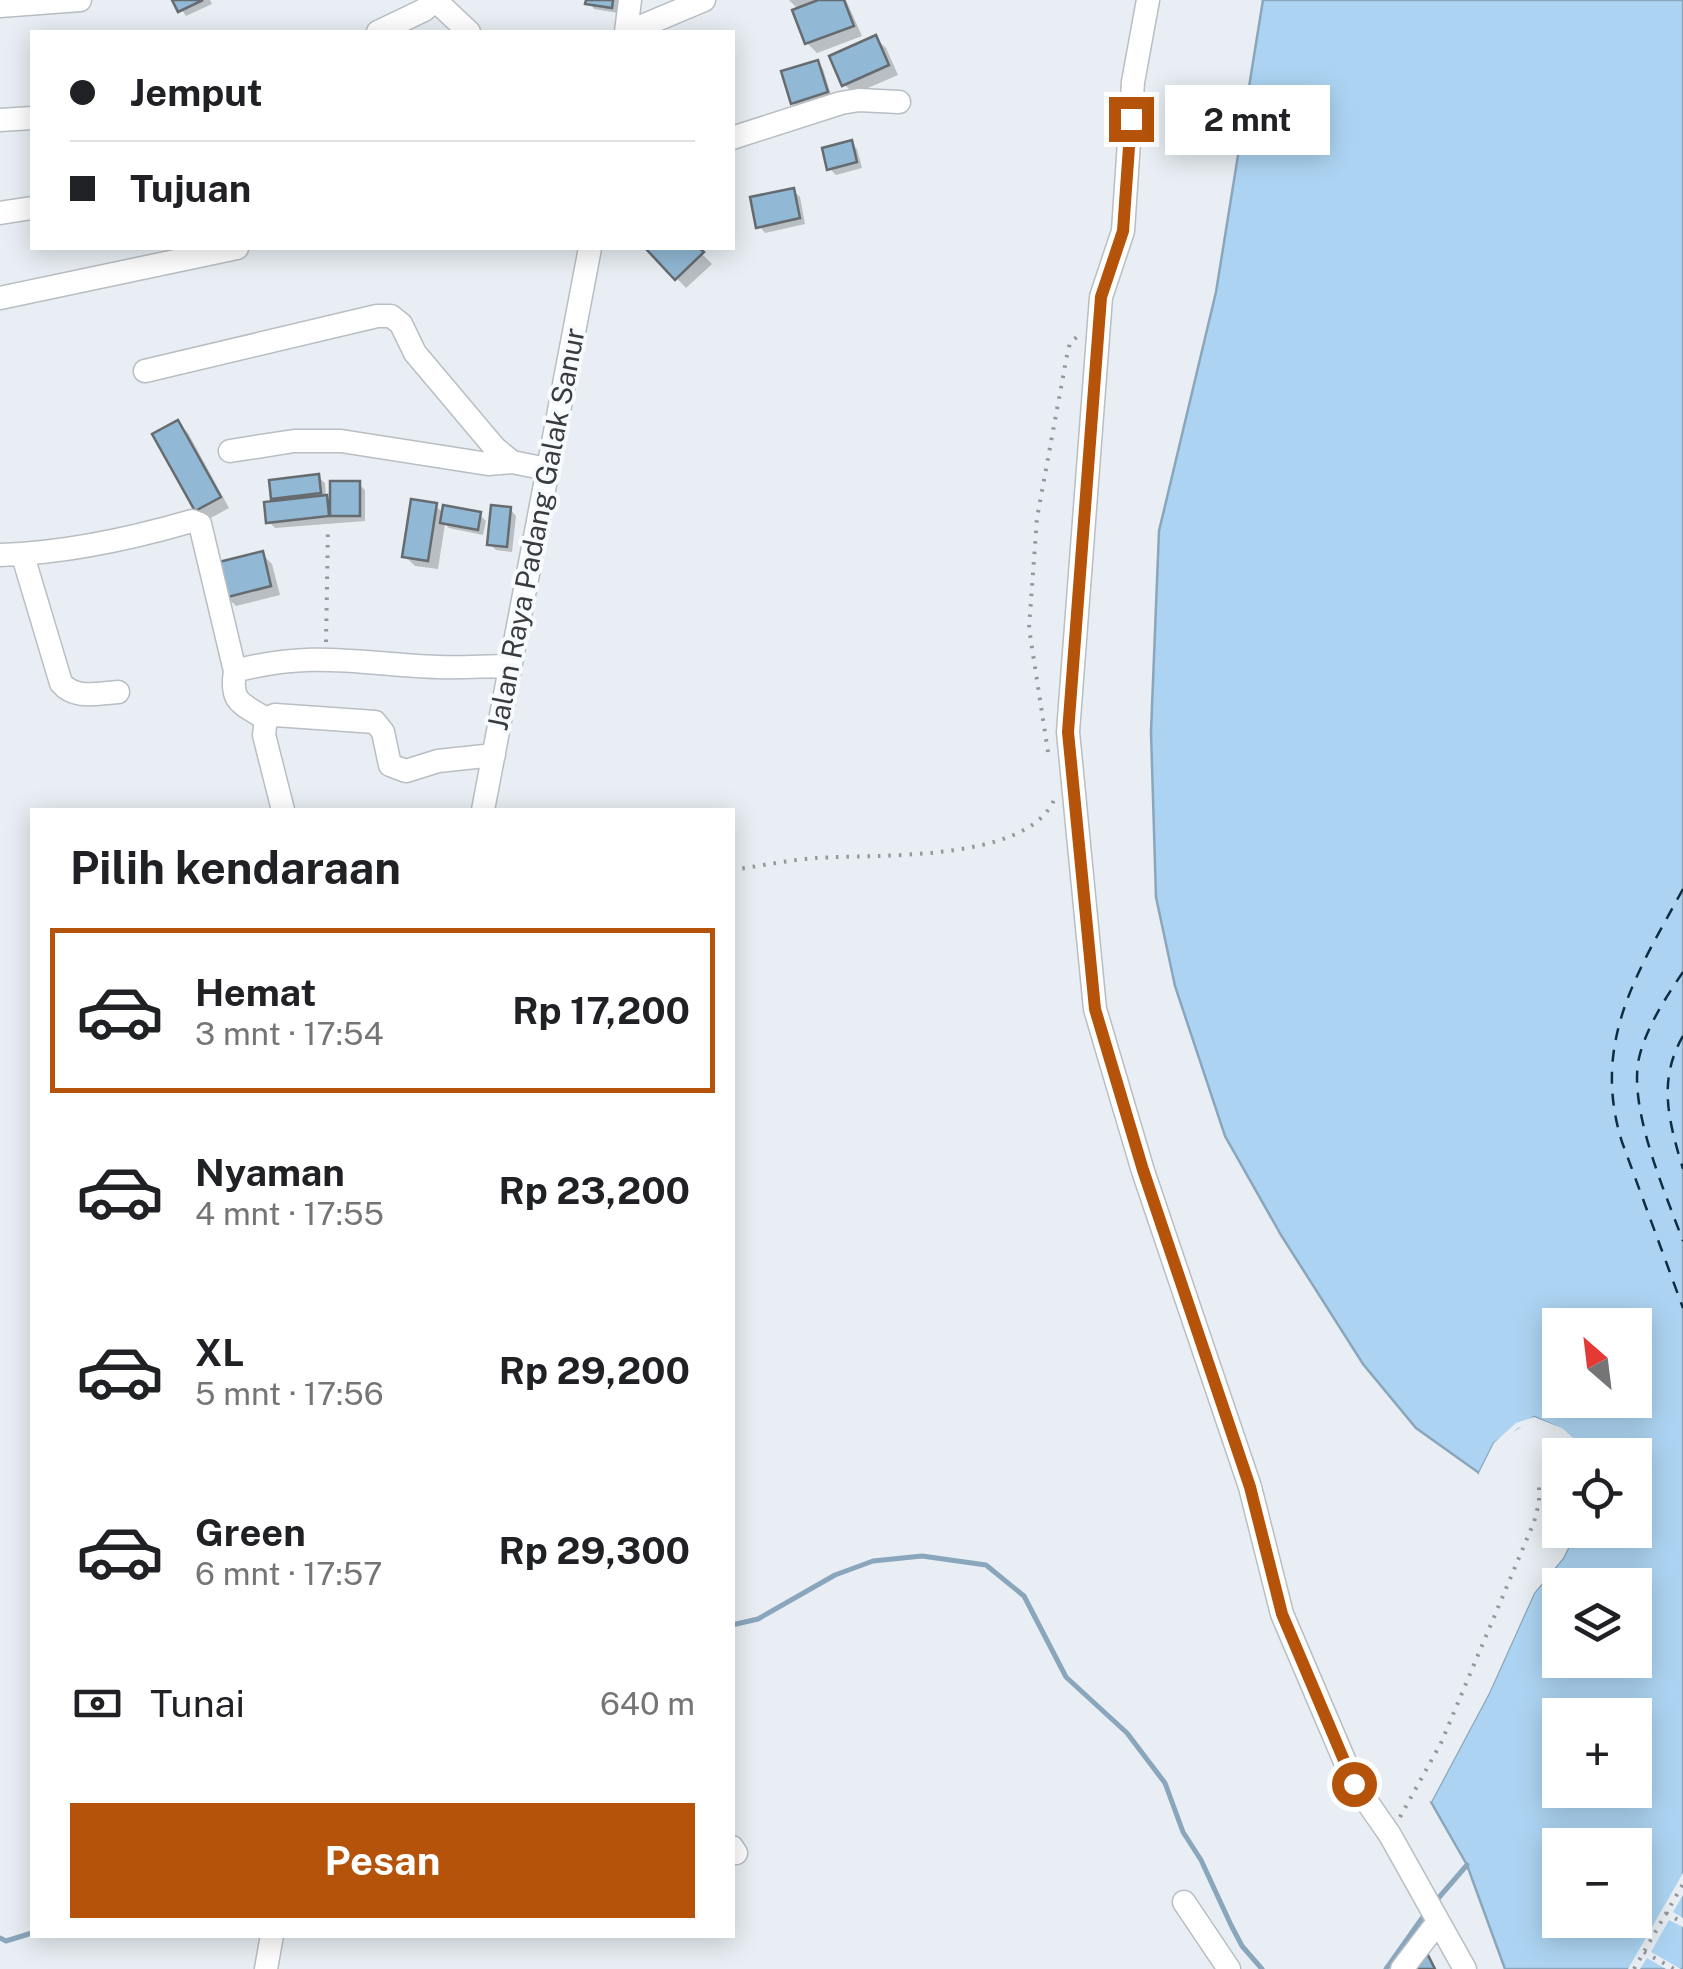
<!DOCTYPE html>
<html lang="id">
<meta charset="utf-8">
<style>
:root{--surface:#fff;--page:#f2f2f2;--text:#202124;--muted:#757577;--line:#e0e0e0;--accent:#b45309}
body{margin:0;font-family:"Public Sans",sans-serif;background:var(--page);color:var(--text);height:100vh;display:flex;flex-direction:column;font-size:38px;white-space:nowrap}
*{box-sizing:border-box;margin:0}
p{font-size:32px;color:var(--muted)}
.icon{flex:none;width:55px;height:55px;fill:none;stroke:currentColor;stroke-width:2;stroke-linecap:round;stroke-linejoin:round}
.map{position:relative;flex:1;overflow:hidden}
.drawer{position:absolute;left:30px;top:808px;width:705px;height:1130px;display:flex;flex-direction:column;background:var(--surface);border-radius:0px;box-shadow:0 5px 25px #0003}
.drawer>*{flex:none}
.top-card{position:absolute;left:30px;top:30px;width:705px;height:220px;border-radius:0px;box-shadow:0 5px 25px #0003;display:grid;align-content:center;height:220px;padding:0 40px;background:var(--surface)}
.needle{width:65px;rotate:332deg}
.controls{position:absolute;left:1542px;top:1308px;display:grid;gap:20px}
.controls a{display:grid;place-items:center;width:110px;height:110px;border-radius:0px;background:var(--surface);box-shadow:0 5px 25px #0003;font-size:50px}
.end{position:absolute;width:45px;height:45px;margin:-22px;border:12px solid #b45309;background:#fff;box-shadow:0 0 0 5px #fff}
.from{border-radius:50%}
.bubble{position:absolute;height:70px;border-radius:0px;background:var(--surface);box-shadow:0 5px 25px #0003;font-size:32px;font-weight:700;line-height:70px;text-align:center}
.top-card b{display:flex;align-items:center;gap:35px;height:95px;font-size:38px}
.top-card b+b{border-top:2px solid var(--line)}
.top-card i{width:25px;height:25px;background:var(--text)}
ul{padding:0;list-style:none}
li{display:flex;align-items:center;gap:30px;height:165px;margin:0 20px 15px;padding:0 20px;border:5px solid transparent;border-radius:0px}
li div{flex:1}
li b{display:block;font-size:38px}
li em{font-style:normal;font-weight:700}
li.active{border-color:var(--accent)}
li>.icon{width:90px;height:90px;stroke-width:1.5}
h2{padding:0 40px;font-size:45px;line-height:120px}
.pay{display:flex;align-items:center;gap:25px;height:110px;padding:0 40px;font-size:38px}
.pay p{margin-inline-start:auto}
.primary-button{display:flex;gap:20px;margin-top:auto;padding:20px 40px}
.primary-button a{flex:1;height:115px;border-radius:0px;background:var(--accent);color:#fff;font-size:40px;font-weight:700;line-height:115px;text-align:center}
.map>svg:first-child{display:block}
.water{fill:#acd4f2;stroke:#8aa6bc;stroke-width:2.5;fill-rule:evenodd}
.pier{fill:#e8eef3}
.shadow{fill:#0003}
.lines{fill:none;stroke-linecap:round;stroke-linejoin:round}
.stream{stroke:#8aa6bc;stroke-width:5}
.ferry{stroke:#0d2d42;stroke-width:2.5;stroke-dasharray:12 10;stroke-linecap:butt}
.building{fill:#91b8d5;stroke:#666b6f;stroke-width:2.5}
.minor-casing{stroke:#b8bec3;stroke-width:25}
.path{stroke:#94989c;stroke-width:4;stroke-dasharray:2.5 8;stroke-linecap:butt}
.minor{stroke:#fff;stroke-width:22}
.route{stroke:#b45309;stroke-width:12}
.labels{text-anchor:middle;stroke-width:8;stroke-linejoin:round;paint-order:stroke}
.street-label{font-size:28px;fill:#393b3d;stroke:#f8fbfe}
</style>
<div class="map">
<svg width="1683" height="1969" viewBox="0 0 1683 1969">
<rect width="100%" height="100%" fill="#e8eef3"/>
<path class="water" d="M1263,0h420v1969h-178l-38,-104 -36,-63 58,-109 45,-100 29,-35 14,-28h58v-75h-50c-10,-22 -30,-29 -51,-38l-40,26 -15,30 -63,-45 -53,-64 -82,-129 -56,-99 -50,-150 -19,-89 -5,-165 8,-201 57,-239zM1560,1325h75v75h-75zM1560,1585h75v75h-75zM1560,1715h75v75h-75zM1560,1845h75v75h-75z"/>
<path class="pier" d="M1534,1417l28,11 18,15 5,12h-5l-4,-9 -17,-13 -25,-10 -16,5 -20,18 -18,32 -1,-5 15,-30 22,-20z
M1571,1530h6l-14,28 -29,35 -45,100 -58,109 -3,-5 56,-106 46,-100 29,-36z
M1683,1873v22l-10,17 10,6v9l-14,-7 -18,32 30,17h-15l-19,-11 -7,11h-12z"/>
<path class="shadow" d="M175,0h35l2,4 -26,12z
M588,0h32l-2,13 -24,-4z
M789,0h57l16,36 -45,17 -10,-10 -8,-33z
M875,38l11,10 12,27 -44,19 -10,-10z
M817,62l6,7 9,29 -33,11 -6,-6z
M851,143l6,6 5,19 -26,7 -7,-7z
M793,190l7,7 5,27 -40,9 -6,-7z
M653,248h43l16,16 -26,24 -36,-38z
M178,423l10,10 41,75 -22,12 -10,-10z
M318,477l7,6 1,15 6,6 27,-20 6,6v31l-90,7 -6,-6 10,-19 -5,-6z
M436,506l8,8 36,1 6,6 -3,14 -34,-7 -4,-4 -7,45 -23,-3 -10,-10z
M510,509l6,7 -4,36 -16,-2 -7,-6z
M262,554l10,10 8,31 -44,11 -10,-10z"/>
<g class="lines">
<path class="stream" d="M732,1625l26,-6 77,-44 38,-14 49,-5 64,9 38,31 42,81 61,56 38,50 18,49 18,28 30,65 11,21 20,23
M1435,1902l32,-37
M0,1938l6,3 26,-8
M1386,1969l39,-55"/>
<path class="ferry" d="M1683,889c-46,84 -92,154 -61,253l61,166
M1683,972c-17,25 -35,53 -43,82 -14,50 25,138 43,187
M1683,1036c-26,45 -14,86 0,133"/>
</g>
<path class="building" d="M172,0h31l-25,12z
M586,0h27l-1,8 -27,-4z
M818,0h26l10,26 -49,18 -13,-34z
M876,35l13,30 -47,21 -13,-30z
M818,60l10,32 -37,12 -10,-33z
M852,140l5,22 -30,8 -5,-22z
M794,188l6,30 -44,10 -6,-31z
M650,248h49l5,4 -29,28 -28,-30z
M178,420l43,77 -26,14 -43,-77z
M319,474l2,19 -50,6 -2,-19z
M330,481h30v35h-30z
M327,495l2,21 -63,7 -2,-21z
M411,499l26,4 -9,58 -26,-4z
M443,505l38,7 -3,18 -38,-7z
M491,505l20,2 -4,40 -20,-2z
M263,551l8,35 -47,12 -9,-35z
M1426,1951l9,18h-30z"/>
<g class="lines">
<g class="minor-casing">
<path id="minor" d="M435,0l34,32
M1148,0l-15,82 -10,149 -22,66 -33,435 27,277 48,162 107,316 32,127 72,169 36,52 75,134
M0,6l80,-6
M378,32l46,-22 11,-10
M626,32l4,-32
M628,32l76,-32
M0,120l32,-2
M732,138l109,-35 18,-3 40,2
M0,213l32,-5
M0,298l237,-50
M145,371l232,-55h14l10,8 14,29 80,95 17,14 35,7
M230,451l64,-10h47l147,23 24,-2
M0,555c65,-2 130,-16 192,-34l8,3 35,147
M23,556l38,127c14,17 37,10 57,9
M266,719c-25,-16 -36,-16 -31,-48 78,-21 126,-7 203,-4 24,1 48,-1 71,-1
M283,810l-19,-75 2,-16 9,-4 100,7 8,10 7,33 16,6 32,-10 56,-6
M483,810l107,-562
M732,1847l4,6
M1184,1902l45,67
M266,1969l6,-34
M1402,1969l36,-47"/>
</g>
<path class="path" d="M326,642l2,-115
M1048,752l-19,-124 8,-110 30,-163 3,-12 9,-8
M732,870c28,-4 57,-10 84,-12 59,-4 210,5 238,-58
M1400,1817l41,-74 93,-221 5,-19v-22
M1666,1913l17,10
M1644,1952l30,17
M1634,1969l49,-85"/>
<use href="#minor" class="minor"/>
</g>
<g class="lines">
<path class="route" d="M1131,119l-8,112 -22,66 -33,435 27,277 48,161 107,317 32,127 72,170"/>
</g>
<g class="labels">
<g class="street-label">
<text transform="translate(536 529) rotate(-79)" y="10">Jalan Raya Padang Galak Sanur</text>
</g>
</g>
</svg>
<div class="controls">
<a><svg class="needle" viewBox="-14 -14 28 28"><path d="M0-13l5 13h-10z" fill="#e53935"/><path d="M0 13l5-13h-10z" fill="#757577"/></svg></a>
<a><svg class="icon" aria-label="locate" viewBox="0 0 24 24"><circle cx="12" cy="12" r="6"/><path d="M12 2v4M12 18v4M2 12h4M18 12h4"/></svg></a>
<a><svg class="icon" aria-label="layers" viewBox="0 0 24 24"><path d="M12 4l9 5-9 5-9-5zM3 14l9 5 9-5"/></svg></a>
<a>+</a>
<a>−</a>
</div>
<i class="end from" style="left:1354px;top:1784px"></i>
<i class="end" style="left:1131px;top:119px"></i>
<div class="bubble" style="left:1165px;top:85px;width:165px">2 mnt</div>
<div class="top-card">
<b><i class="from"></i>Jemput</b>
<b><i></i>Tujuan</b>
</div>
<section class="drawer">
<h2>Pilih kendaraan</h2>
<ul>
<li class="active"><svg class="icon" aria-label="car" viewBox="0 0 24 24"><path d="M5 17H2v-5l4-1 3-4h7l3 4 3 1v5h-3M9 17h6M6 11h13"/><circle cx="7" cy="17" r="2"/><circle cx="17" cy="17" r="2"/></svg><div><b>Hemat</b><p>3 mnt · 17:54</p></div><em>Rp 17,200</em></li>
<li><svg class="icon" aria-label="car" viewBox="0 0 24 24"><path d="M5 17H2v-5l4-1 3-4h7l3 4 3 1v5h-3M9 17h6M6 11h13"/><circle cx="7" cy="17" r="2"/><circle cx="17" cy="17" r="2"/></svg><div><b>Nyaman</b><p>4 mnt · 17:55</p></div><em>Rp 23,200</em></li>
<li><svg class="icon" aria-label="car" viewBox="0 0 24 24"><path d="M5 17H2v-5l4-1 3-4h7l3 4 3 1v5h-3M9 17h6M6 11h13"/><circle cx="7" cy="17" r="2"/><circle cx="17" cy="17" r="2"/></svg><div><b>XL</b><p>5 mnt · 17:56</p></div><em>Rp 29,200</em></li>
<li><svg class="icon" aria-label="car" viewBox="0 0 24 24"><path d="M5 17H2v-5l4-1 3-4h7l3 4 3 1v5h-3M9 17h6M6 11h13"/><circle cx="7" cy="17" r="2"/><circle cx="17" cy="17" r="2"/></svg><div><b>Green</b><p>6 mnt · 17:57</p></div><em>Rp 29,300</em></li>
</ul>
<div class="pay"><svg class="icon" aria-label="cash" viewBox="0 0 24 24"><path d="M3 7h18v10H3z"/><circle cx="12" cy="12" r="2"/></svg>Tunai<p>640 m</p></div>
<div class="primary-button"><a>Pesan</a></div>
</section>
</div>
